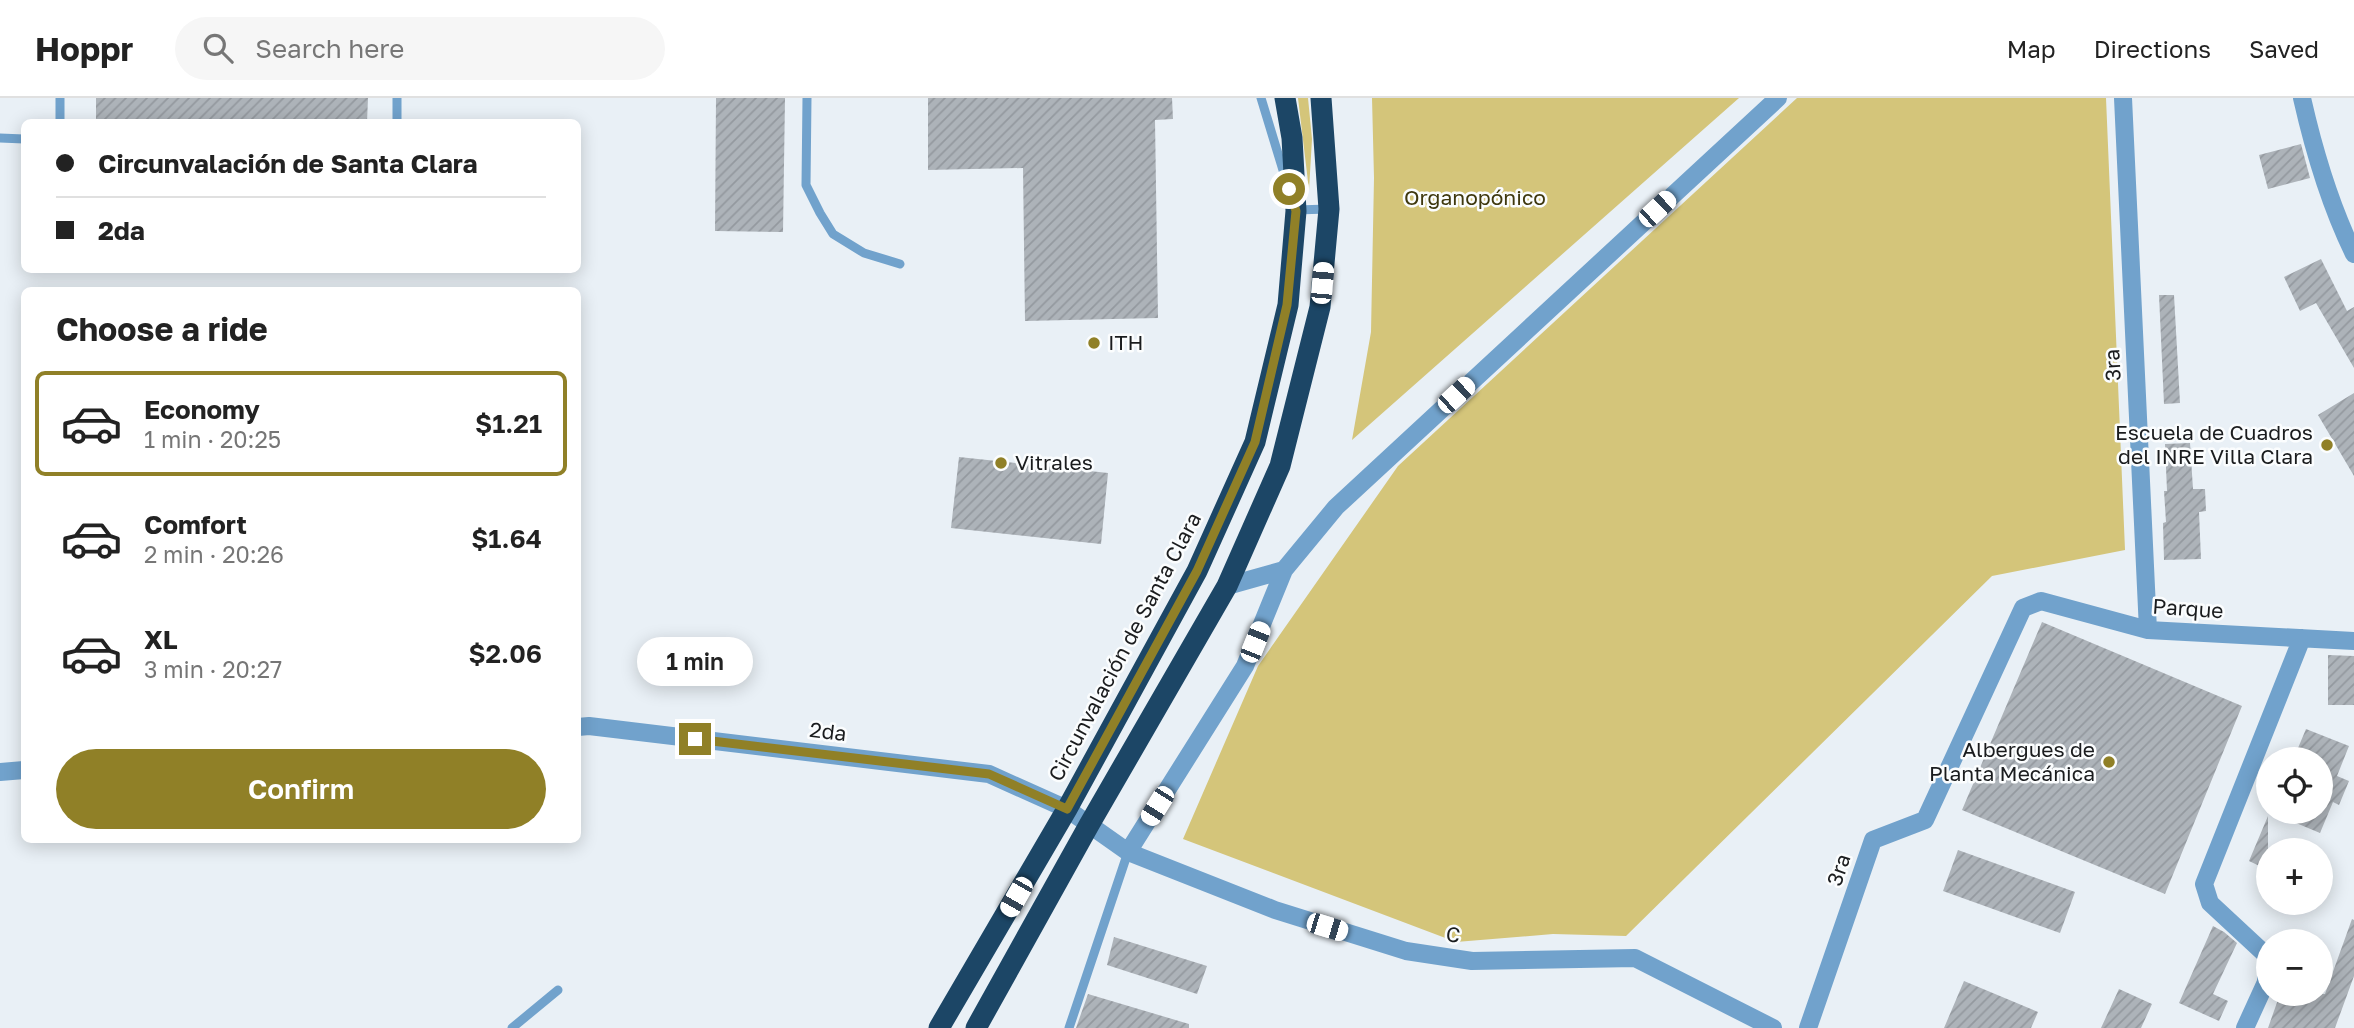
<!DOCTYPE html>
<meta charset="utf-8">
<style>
:root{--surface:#fff;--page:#f6f6f6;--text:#222;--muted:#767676;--line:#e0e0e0;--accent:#908027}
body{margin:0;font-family:"Golos Text",sans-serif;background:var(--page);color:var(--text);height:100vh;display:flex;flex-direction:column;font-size:26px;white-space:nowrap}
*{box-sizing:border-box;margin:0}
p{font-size:23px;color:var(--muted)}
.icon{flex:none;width:38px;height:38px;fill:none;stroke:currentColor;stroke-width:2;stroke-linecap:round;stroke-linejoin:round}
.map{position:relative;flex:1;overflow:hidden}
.side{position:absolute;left:21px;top:189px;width:560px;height:556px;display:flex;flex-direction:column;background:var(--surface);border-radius:10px;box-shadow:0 4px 18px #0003}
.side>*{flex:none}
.guide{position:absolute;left:21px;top:21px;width:560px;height:154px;border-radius:10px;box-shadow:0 4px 18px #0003;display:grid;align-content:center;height:154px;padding:0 35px;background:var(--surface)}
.controls{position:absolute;left:2256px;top:649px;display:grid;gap:14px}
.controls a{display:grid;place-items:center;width:77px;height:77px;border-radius:50%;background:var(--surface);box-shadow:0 4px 18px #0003;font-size:35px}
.end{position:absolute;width:32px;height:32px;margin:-16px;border:9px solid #908027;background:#fff;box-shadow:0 0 0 4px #fff}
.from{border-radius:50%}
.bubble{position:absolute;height:49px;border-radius:24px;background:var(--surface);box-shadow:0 4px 18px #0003;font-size:23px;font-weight:600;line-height:49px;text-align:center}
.car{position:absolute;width:21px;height:42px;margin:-21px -10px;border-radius:9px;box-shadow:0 0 5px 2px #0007;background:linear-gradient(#fff 24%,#345 0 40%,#fff 0 76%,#345 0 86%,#fff 0)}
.guide b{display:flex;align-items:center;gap:24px;height:66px;font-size:26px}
.guide b+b{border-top:2px solid var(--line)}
.guide i{width:18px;height:18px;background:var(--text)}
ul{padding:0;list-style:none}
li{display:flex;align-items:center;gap:21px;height:105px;margin:0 14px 10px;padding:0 21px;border:4px solid transparent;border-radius:10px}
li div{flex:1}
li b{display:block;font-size:26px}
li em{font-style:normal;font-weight:600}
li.current{border-color:var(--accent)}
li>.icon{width:63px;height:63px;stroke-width:1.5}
h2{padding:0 35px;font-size:32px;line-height:84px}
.button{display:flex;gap:14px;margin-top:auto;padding:14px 35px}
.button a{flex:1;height:80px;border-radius:42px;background:var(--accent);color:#fff;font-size:28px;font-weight:600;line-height:80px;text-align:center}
header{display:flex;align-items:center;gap:42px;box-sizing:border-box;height:98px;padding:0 35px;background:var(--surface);border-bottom:2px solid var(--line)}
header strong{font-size:33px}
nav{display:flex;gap:38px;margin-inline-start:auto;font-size:24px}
.search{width:490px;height:63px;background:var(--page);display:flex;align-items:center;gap:18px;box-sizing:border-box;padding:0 24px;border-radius:38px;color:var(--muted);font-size:26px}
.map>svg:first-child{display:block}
.green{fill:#d4c57a}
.building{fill:url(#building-hatch)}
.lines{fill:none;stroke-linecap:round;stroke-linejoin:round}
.lane{stroke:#71a2cc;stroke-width:9}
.street{stroke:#71a2cc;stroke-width:18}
.highway{stroke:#1c4666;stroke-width:21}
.route{stroke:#908027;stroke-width:9}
.poi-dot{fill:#908027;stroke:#fbfdfe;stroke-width:2.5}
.labels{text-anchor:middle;stroke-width:5;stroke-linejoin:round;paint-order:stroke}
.park-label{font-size:21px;fill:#3f380e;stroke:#fbfdfe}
.poi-label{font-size:21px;fill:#1a1c1e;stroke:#fbfdfe;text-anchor:start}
.street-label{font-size:21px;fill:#1a1c1e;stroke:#fbfdfe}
</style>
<header>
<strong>Hoppr</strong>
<div class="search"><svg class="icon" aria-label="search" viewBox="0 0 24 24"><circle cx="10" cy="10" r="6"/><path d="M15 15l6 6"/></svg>Search here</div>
<nav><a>Map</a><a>Directions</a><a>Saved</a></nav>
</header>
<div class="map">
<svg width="2354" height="930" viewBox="0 0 2354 930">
<defs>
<pattern id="building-hatch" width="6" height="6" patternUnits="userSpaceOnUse" patternTransform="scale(1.75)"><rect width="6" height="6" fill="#adb3b9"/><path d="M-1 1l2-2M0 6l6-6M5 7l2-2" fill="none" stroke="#94999f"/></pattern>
</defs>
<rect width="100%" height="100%" fill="#e9f0f6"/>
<path class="green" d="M1298,0h10l4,41 -3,51z
M1372,0h367l-387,342 19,-108 3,-154z
M1797,0h309l19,452 -133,26 -366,360 -73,-2 -97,8 -273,-103 75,-173 140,-200z"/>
<path class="building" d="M96,0h272l-1,24h-271z
M716,0h69l-2,134 -68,-1z
M928,0h244l1,21 -18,1 3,198 -133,3 -2,-153 -95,2z
M2301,46l9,34 -42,11 -9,-34z
M2321,161l26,52 7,-4v61l-38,-65 -16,8 -16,-34z
M2159,197h15l6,108 -16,1z
M2354,295v83l-36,-61z
M2190,345l3,46h12l1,22 -7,1 2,47 -37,1 -1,-37 3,-1 -2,-31h3l-2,-47z
M959,359l149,16 -7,71 -150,-16z
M2042,524l200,84 -77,188 -203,-84z
M2328,557l26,1v49h-26z
M2306,631l43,17 -12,30 12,5 -10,24 -6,-3 -13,31 -50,-21h50v-52h-27z
M2268,718v54l-19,-9z
M1958,752l117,42 -15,41 -117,-42z
M2352,821l2,1v56l-19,52h-67l12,-34h45z
M2213,828l11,6 13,11 -24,51 15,7 -9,20 -40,-18z
M1114,839l93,29 -10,28 -90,-29z
M1964,883l74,31 -7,16h-87z
M2119,891l33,15 -11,24h-40z
M1088,896l101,30v4h-113z"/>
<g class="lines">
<path class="lane" d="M807,0l-1,87 14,28 13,21 31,19 36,11
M1261,0l25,82
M60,24v-24
M397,24v-24
M0,40l24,1
M1295,112l34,-1
M512,930l46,-38
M1069,930l59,-176"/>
<path class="street" d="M2123,0l25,532
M2302,0c12,53 28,107 52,156
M1227,488l57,-16 52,-63 442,-409
M578,629l11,-1 400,48 78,35 61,43 147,58 131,41 66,10 163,-3 138,70
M0,674l24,-2
M1128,754l117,-186 39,-96
M1808,930l65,-188 52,-20 98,-212 18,-7 107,29 206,11
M2245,930l21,-46v-27l-56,-52 -6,-19 98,-246"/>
<path class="highway" d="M939,930l128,-219 130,-238 58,-129 33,-137 8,-94 -4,-73 -7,-40
M976,930l113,-203 138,-239 53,-120 40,-159 9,-98 -8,-111"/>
</g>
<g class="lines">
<path class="route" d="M695,641l294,35 78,35 130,-238 58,-129 32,-137 9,-94 -7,-22"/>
</g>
<g class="poi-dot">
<circle cx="1094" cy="245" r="7"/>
<circle cx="2327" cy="347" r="7"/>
<circle cx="1001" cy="365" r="7"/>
<circle cx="2109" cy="664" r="7"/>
</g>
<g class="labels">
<g class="park-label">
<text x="1475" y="107">Organopónico</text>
</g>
<g class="poi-label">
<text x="1108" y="252">ITH</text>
<text x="2313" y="342" text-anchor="end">Escuela de Cuadros<tspan x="2313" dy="24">del INRE Villa Clara</tspan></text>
<text x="1015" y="372">Vitrales</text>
<text x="2095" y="659" text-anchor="end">Albergues de<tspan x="2095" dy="24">Planta Mecánica</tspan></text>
</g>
<g class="street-label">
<text transform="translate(2113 267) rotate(-93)" y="7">3ra</text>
<text transform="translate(2188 511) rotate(4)" y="7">Parque</text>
<text transform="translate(1125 549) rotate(-62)" y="7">Circunvalación de Santa Clara</text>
<text transform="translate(828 634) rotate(7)" y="7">2da</text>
<text transform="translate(1839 772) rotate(-71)" y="7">3ra</text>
<text transform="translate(1453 837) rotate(8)" y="7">C</text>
</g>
</g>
</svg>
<div class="controls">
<a><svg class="icon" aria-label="locate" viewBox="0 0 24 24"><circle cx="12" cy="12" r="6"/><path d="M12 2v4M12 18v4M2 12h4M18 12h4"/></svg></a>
<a>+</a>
<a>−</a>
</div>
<i class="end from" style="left:1289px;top:91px"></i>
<i class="end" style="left:695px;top:641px"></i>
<div class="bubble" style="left:637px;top:539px;width:116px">1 min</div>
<i class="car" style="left:1657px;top:111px;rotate:47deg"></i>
<i class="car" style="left:1322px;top:185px;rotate:5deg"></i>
<i class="car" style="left:1456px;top:297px;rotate:47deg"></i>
<i class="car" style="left:1255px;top:544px;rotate:22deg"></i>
<i class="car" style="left:1157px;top:708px;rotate:212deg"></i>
<i class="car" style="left:1016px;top:799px;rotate:210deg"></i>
<i class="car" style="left:1327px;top:829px;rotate:107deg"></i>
<div class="guide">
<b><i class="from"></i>Circunvalación de Santa Clara</b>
<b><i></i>2da</b>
</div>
<section class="side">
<h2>Choose a ride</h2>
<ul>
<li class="current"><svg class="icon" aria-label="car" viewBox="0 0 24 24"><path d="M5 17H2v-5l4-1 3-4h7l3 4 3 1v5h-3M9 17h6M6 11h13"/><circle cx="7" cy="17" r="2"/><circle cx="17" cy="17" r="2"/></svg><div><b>Economy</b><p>1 min · 20:25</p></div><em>$1.21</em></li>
<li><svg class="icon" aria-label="car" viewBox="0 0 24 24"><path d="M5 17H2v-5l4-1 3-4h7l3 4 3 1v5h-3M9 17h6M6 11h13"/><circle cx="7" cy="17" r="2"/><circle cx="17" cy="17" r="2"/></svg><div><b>Comfort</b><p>2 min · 20:26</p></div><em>$1.64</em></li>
<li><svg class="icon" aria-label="car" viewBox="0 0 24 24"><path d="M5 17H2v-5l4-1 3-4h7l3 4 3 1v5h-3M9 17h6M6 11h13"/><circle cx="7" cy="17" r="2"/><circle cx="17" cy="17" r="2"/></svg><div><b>XL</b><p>3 min · 20:27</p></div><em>$2.06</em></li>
</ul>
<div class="button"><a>Confirm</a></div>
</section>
</div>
